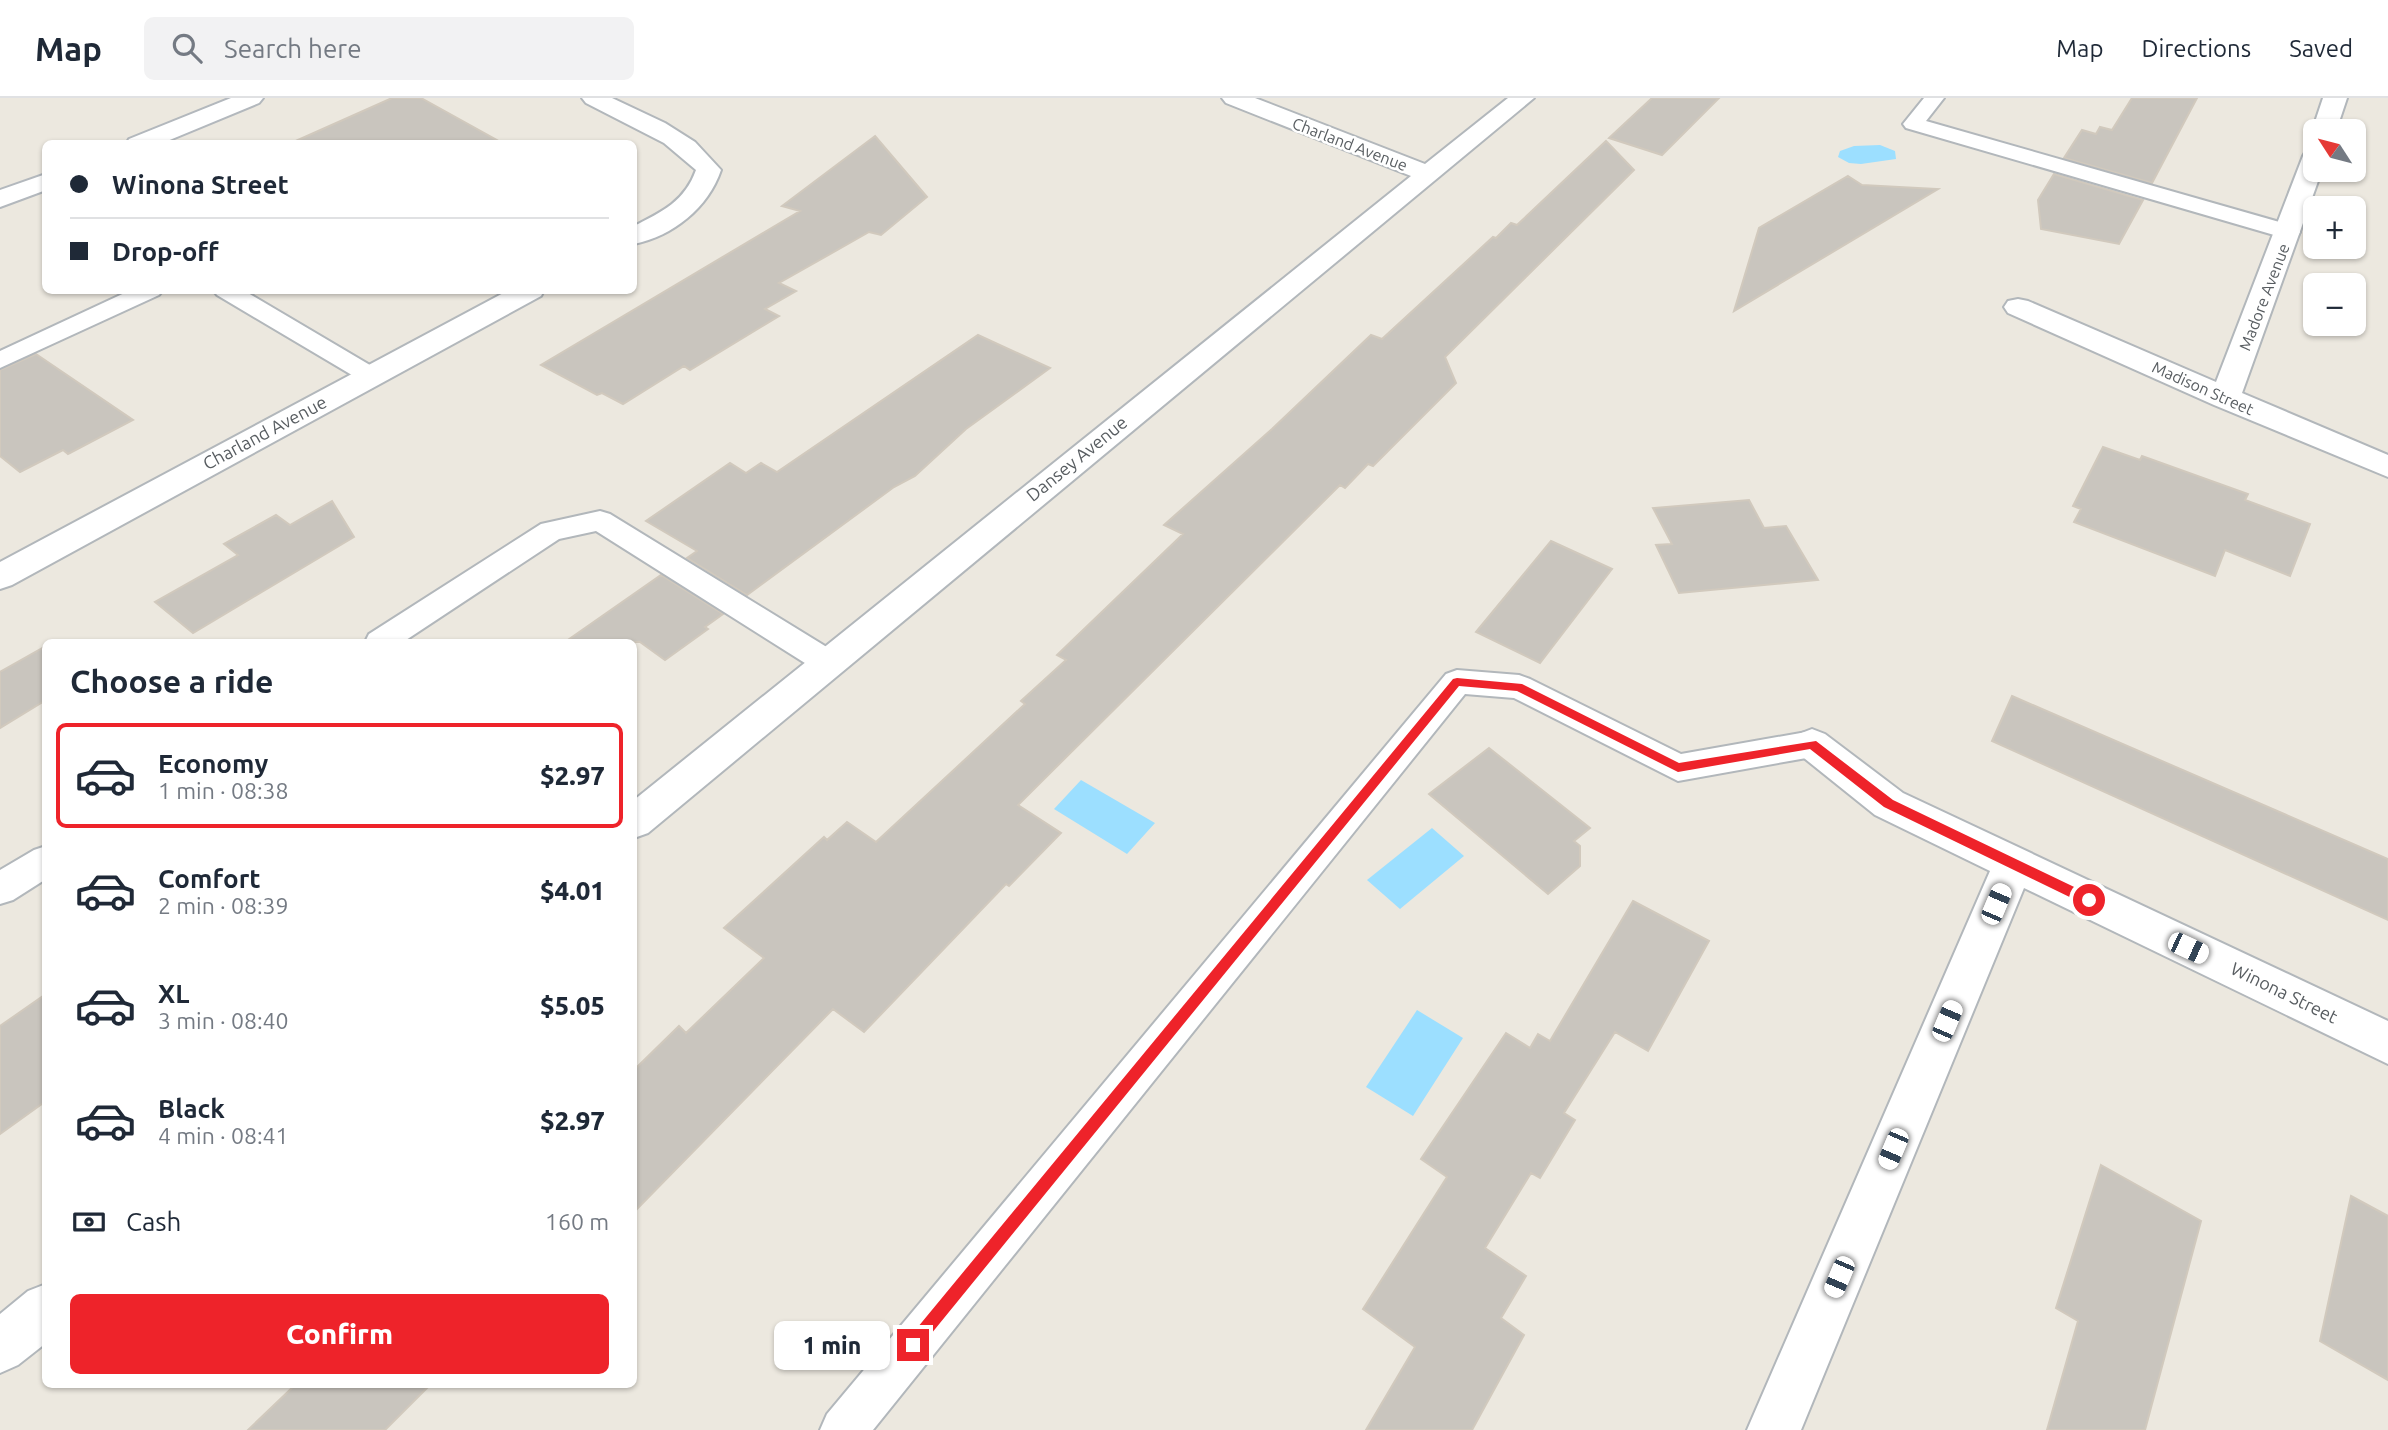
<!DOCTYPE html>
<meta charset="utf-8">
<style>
:root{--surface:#fff;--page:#f2f2f3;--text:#1f2937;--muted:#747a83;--line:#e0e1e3;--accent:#ee232a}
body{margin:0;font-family:Ubuntu,sans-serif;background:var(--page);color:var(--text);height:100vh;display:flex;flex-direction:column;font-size:26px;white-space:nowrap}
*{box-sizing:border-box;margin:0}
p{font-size:23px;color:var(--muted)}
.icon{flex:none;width:38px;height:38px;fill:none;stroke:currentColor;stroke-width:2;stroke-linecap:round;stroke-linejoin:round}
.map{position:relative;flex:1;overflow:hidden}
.panel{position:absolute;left:42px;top:541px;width:595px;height:749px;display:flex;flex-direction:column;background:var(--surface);border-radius:10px;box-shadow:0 2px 5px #0004}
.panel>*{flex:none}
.hud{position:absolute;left:42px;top:42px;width:595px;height:154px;border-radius:10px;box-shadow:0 2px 5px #0004;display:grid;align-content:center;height:154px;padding:0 28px;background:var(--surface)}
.needle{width:46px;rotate:306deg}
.buttons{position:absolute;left:2303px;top:21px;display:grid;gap:14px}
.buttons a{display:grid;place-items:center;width:63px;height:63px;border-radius:10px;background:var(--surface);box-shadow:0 2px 5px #0004;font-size:35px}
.end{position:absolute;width:32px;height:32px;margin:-16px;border:9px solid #ee232a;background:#fff;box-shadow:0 0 0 4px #fff}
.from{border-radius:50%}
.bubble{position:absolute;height:49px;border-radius:10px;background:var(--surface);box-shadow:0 2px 5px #0004;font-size:23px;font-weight:800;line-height:49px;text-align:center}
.car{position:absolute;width:21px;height:42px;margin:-21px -10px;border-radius:9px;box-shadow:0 0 5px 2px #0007;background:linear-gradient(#fff 24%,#345 0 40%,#fff 0 76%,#345 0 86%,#fff 0)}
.hud b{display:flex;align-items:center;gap:24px;height:66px;font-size:26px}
.hud b+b{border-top:2px solid var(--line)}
.hud i{width:18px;height:18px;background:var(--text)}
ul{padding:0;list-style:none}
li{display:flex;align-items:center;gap:21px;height:105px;margin:0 14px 10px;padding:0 14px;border:4px solid transparent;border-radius:10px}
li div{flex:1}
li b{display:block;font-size:26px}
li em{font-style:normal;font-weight:800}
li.active{border-color:var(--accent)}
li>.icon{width:63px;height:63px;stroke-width:1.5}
h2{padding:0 28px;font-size:32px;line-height:84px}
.pay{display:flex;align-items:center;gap:18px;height:77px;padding:0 28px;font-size:26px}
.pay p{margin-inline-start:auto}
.button{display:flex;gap:14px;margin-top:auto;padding:14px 28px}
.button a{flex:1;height:80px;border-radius:10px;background:var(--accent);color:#fff;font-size:28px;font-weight:800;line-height:80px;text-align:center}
header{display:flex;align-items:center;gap:42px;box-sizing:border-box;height:98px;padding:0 35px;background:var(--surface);border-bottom:2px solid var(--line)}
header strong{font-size:33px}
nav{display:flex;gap:38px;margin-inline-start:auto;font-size:24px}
.search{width:490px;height:63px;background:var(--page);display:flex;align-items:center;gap:18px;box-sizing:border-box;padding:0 24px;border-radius:10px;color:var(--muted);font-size:26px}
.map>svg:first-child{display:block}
.water{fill:#9cdfff}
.building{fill:#c9c5be;stroke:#d1c9bd;stroke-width:2}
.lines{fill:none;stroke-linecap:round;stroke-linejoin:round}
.lane-casing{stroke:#b2b7bb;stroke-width:4}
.street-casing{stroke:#b2b7bb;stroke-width:4}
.secondary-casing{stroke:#b3b8bd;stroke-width:4}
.lane{fill:#fff;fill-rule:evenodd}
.street{fill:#fff;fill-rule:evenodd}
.secondary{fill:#fff;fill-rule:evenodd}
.route{fill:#ee232a}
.labels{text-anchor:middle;stroke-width:5;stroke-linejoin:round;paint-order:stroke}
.far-street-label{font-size:16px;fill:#585d61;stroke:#fff}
.street-label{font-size:18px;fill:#585d61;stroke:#fff}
</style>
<header>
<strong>Map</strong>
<div class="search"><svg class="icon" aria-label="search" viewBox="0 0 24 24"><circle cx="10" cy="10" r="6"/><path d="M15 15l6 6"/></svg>Search here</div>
<nav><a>Map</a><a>Directions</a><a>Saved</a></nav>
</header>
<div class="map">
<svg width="2388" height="1332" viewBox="0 0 2388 1332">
<rect width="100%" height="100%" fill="#ece8df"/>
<path class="water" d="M1880,47l15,6 1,8 -35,5 -12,-1 -11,-6 2,-6 14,-5z
M1081,682l74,43 -28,31 -73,-45z
M1432,730l32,28 -64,53 -33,-29z
M1417,912l46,28 -50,78 -47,-29z"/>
<path class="building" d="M392,0h29l83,46h-215z
M1652,0h67l-57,57 -53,-17z
M2132,0h65l-45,85 -88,-25 18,-28 14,4 4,-7 12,3z
M875,38l52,61 -46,38 -12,-3 -90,51 17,8 -31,18 14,7 -89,54 -6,-4 -61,38 -21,-11 -5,2 -56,-30 259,-154 -18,-5z
M1606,43l28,29 -189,187 11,26 -83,83 -5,-2 -23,24 -5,-3 -322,320 43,28 -52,53 -3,-2 -142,148 -31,-23 -199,203v-142l45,-44 7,7 78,-75 -40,-30 100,-91 3,3 20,-18 29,20 149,-138 -4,-3 45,-41 -9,-5 126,-121 -19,-9 108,-96 99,-94 11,4 111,-102 3,1 15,-15 6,2z
M2054,76l89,26 -24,44 -78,-15 -3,-29z
M1848,78l14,9 76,4 -204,122 25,-83z
M978,237l72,33 -84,61 -51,47 -21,11 -147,108 -60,-37 10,-7 -51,-30 84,-58 16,10 15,-10 16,9z
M36,256l97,66 -65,34 -5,-4 -43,22 -20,-16v-86z
M2103,349l37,13 2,-4 106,38 -3,6 65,24 -20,52 -65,-26 -10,26 -141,-54 7,-13 -8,-3z
M1749,402l15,28 22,-2 32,54 -139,13 -23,-48 16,-1 -19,-36z
M332,403l22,36 -161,96 -38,-31 83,-47 -14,-11 52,-29 14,10z
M1551,443l61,28 -72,94 -64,-31z
M661,477l62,39 -18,13 3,2 -43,31 -25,-18h-75z
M46,548v54l-46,28v-56z
M2012,598l376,163v61l-396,-179z
M1489,650l101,80 -16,13 6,5v20l-32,28 -119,-100z
M1633,803l76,40 -61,110 -33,-19 -51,81 11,7 -35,58 -9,-5 -46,75 41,28 -25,42 23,17 -52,95h-106l49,-83 -52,-38 84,-132 -26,-18 85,-126 24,15 8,-14 12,7z
M46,896v107l-46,33v-108z
M2101,1067l100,56 -56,209h-98l31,-109 -22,-13z
M2351,1098l37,20v164l-68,-39z
M296,1286h135l-46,46h-137z"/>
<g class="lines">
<g class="lane-casing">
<path id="lane" d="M1924,0h20l-18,23 371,106 3,5 -3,5h-16l-375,-109 -3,-4z
M131,192h32l-4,5 -159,73v-17z
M213,192h30l137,81 4,5 -4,5 -9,3 -9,-3 -145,-86z
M600,413l10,3 228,140 5,8 -5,8 -11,4 -11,-4 -220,-139 -37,8 -156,103h-38l4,-8 172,-110z
M1457,572l62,5 11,4 151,75 131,-23 12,4 4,9 -4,9 -12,4 -134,24 -164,-83 -49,-4 -592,736h-53l7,-16 619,-740z
M46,748v33l-33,21 -13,4v-34l34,-20z"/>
</g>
<g class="street-casing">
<path id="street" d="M582,0h30l53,25 30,19 26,28c-13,38 -48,66 -87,74v-18c28,-14 51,-25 62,-56l-32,-27 -78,-40z
M1222,0h33l170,66 83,-66h26l-886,735 -14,5v-38l777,-624 -185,-73z
M2323,0h24l-11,33h-21v5l-3,-5z
M2315,51v21h7l-80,223 146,62v22l-174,-72 -206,-92 -4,-6 4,-6 10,-2 10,2 188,81 87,-226 3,-5z
M509,192h35l-3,6 -529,289 -12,4v-27z
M1812,631l13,5 78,59 485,228v43l-364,-176 -223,542h-54l243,-559 -115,-56 -76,-61 -6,-10 6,-10z
M46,1186v59l-28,22 -18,8v-59l28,-23z"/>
</g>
<g class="secondary-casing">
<path id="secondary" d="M231,0h32l-4,5 -99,41h-34l3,-5z
M46,76v16l-46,17v-17z"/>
</g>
<use href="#lane" class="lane"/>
<use href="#street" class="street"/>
<use href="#secondary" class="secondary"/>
</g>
<path class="route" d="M1457,580l65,6 157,79 137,-22 77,59 200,96 2,4 -6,5 -5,-1 -200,-97 -74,-58 -132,23 -161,-81 -58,-5 -541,664 -5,2 -5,-2 -3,-5 3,-6 545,-660z"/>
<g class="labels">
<g class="far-street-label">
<text transform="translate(1350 46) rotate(21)" y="6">Charland Avenue</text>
<text transform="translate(2264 199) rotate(-69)" y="6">Madore Avenue</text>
<text transform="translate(2203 290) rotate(24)" y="6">Madison Street</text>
</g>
<g class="street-label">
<text transform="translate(265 335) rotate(-28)" y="6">Charland Avenue</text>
<text transform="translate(1077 361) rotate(-39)" y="6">Dansey Avenue</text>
<text transform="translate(2284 895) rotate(26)" y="6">Winona Street</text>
</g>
</g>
</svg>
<div class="buttons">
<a><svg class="needle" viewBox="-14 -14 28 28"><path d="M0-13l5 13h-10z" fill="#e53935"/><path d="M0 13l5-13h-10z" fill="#747a83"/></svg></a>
<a>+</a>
<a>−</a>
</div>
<i class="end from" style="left:2089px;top:802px"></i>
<i class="end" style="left:913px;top:1247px"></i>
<div class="bubble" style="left:774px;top:1223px;width:116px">1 min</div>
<i class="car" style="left:1996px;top:806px;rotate:23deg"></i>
<i class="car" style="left:2188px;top:850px;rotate:115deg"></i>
<i class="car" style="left:1947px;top:923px;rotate:23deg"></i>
<i class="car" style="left:1893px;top:1051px;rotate:203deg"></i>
<i class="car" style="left:1839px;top:1179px;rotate:203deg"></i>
<div class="hud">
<b><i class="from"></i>Winona Street</b>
<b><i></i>Drop-off</b>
</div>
<section class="panel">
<h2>Choose a ride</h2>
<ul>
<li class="active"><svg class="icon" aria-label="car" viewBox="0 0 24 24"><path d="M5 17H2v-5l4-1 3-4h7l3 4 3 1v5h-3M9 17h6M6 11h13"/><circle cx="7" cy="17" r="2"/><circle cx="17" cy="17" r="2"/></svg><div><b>Economy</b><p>1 min · 08:38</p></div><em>$2.97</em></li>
<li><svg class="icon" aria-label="car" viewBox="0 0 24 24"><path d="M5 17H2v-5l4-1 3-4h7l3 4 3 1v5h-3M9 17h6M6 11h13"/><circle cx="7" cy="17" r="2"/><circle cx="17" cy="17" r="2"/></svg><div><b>Comfort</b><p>2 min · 08:39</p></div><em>$4.01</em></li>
<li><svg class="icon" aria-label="car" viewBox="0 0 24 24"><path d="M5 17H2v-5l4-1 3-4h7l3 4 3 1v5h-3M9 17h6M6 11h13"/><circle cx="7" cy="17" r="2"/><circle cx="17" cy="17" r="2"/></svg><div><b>XL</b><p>3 min · 08:40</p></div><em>$5.05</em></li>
<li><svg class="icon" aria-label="car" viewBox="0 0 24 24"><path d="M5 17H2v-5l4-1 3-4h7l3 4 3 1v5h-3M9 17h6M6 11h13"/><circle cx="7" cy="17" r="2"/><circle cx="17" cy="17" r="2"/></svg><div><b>Black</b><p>4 min · 08:41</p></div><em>$2.97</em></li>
</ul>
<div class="pay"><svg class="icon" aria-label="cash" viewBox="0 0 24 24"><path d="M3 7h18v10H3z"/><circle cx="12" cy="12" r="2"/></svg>Cash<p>160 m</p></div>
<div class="button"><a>Confirm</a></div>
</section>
</div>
